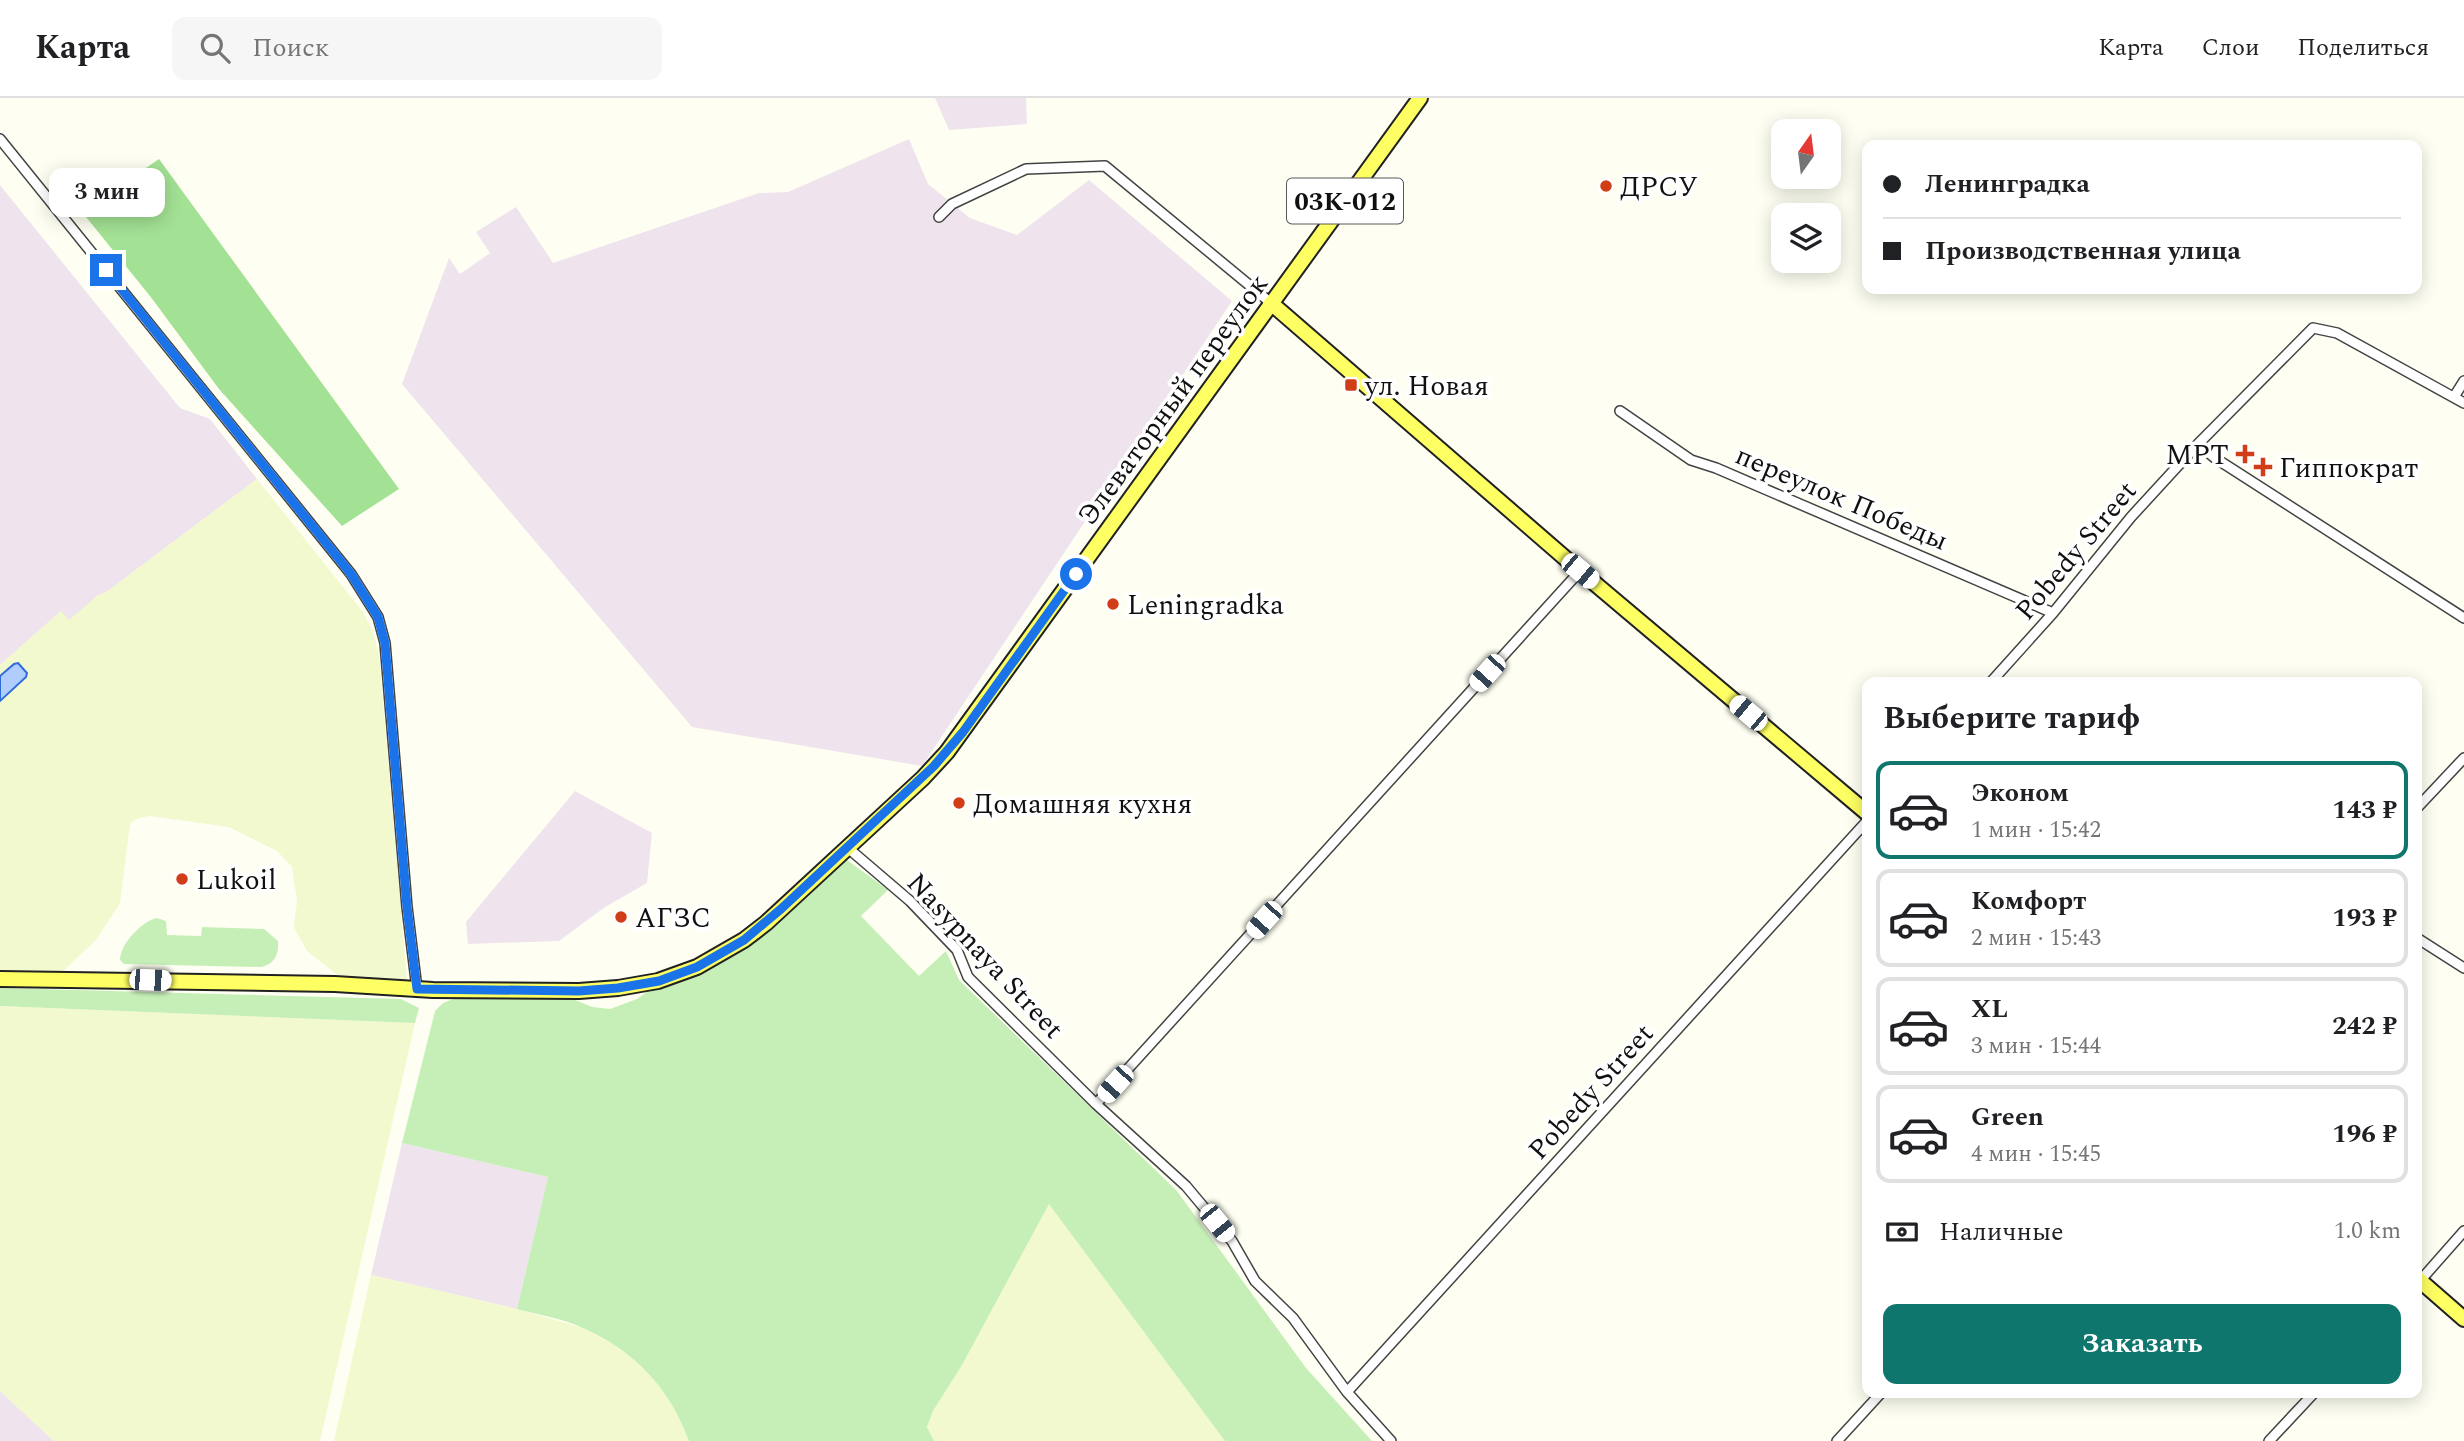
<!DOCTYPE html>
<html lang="ru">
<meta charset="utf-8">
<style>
:root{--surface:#fff;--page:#f6f6f6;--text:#202124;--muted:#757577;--line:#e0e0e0;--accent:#0f766e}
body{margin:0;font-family:Spectral,serif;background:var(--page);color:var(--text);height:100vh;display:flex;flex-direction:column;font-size:26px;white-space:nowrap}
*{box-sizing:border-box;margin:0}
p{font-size:23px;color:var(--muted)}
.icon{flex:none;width:38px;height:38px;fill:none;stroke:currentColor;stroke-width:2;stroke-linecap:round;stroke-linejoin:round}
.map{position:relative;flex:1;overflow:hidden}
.side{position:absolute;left:1862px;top:579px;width:560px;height:721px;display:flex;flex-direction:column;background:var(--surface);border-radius:14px;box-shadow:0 4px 18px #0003}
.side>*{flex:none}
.banner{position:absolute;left:1862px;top:42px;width:560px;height:154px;border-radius:14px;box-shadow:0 4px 18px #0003;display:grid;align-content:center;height:154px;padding:0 21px;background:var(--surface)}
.needle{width:46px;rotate:14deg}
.buttons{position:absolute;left:1771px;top:21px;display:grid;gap:14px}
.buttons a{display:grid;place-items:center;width:70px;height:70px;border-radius:14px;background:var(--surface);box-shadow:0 4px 18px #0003;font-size:35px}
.end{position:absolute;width:32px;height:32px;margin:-16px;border:9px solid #1a73e8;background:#fff;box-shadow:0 0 0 4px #fff}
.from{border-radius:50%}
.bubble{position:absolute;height:49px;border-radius:14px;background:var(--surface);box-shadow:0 4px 18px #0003;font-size:23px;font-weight:700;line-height:49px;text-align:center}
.car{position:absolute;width:21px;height:42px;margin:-21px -10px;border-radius:9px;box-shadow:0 0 5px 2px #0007;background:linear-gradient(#fff 24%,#345 0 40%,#fff 0 76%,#345 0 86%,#fff 0)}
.banner b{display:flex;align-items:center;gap:24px;height:66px;font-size:26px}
.banner b+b{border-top:2px solid var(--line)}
.banner i{width:18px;height:18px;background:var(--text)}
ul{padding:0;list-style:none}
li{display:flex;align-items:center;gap:21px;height:98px;margin:0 14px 10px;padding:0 7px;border:4px solid var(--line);border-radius:14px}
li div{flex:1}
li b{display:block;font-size:26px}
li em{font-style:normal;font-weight:700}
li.selected{border-color:var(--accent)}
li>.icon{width:63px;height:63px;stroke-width:1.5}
h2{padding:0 21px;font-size:32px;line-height:84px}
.pay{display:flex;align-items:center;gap:18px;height:77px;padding:0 21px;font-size:26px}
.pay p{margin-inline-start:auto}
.action{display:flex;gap:14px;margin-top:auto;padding:14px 21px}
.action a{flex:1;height:80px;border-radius:14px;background:var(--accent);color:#fff;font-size:28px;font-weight:700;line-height:80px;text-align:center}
header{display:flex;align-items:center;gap:42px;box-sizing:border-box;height:98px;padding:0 35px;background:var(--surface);border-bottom:2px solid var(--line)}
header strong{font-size:33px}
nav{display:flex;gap:38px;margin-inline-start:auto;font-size:24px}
.search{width:490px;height:63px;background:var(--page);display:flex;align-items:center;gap:18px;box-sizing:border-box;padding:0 24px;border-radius:14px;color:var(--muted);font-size:26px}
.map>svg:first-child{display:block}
.industrial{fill:#efe3ed}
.farmland{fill:#f2f9ce}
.green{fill:#c6efb7}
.forest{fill:#a3e194}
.water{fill:#b1cdfd;stroke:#2f6cdc;stroke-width:2}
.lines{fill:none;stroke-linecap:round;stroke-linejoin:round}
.street-casing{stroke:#434343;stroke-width:12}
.primary-casing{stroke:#212121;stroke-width:18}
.street{stroke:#fff;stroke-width:9}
.primary{stroke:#feff62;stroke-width:14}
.route{stroke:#1a73e8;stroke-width:9}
.poi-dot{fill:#d03d17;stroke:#fff;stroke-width:2.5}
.labels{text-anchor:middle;stroke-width:7;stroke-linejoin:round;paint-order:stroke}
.shield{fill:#fff;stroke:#585858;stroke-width:2}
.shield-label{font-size:26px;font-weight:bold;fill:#101010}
.poi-label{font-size:28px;fill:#101010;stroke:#fff;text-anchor:start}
.street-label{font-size:28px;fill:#101010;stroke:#fff}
</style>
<header>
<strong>Карта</strong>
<div class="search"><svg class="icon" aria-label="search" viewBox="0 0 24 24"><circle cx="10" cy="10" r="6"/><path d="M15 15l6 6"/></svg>Поиск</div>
<nav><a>Карта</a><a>Слои</a><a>Поделиться</a></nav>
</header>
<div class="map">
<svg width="2464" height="1343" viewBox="0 0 2464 1343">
<rect width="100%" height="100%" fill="#fefff2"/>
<path class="industrial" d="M935,0h91l1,26 -78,6z
M909,41l19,45 42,34 47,17 72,-55 143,121 -310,465 -230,-39 -290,-343 47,-126 11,16 30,-21 -14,-21 40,-25 37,56 206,-70 29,-1z
M0,87l180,223 30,11 47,60 -149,112 -11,5 -28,25 -9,-9 -60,53z
M575,693l77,42 -5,50 -42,24 -46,34 -91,3 -2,-22z
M402,1045l146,34 -31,132 -146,-34z
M0,1293l54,50h-54z"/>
<path class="farmland" d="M257,381l106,133 10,19 6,25 28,324 -67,-3 -33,-26 -13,-23 3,-27 -5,-34 -15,-16 -48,-24 -80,-11 -13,3 -6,5 -10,79 -24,37 -34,32 -62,-2v-305l61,-54 8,9 28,-24 11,-5z
M0,908l415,17 -95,418h-266l-54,-50z
M1049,1105l176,238h-291l-7,-14 6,-16 29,-46z
M371,1177l146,34 66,19 26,14 31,21 26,31 17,29 6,18h-355z"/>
<path class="green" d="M847,762l41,30 -27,26 58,60 27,-25 13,29 218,211 129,177 66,73h-147l-176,-237 -87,161 -29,46 -6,16 7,14h-245c-19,-52 -53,-89 -104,-112 -20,-10 -46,-14 -68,-20l31,-132 -146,-34 33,-132 8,-8 10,-4h120l19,8 18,2 27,-10 11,-8 48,-15 49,-27z
M157,820l9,3 1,14 34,1 1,-9 62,2 14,12c1,13 -3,23 -17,26l-137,-3 -4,-4c0,-16 22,-39 37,-42z
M0,890l401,11 18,9 -4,15 -415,-17z"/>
<path class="forest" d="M159,61l240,330 -57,37 -123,-137 -69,-93 -68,-84z"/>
<path class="water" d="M18,565l9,10 -1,4 -26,24v-25l14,-12z"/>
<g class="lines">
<g class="street-casing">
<path id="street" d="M0,41l351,435 27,43 7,26 22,264 10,82
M939,119l13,-13 74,-35 79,-3 166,137
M2454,299l10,-16
M1620,313l71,49 25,8 337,145
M2198,346l17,14 249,160
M1991,584l62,-69 78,-96 67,-73 115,-116 24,5 127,70
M2417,710l47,-50
M848,750l62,53 47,49 11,27 128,127 90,82 46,55 23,40 38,37 54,74 44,49
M2417,840l47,30
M1096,1006l484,-533
M2419,1184l45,-51
M1347,1294l520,-571
M1837,1343l44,-48
M2269,1343l45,-48"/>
</g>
<g class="primary-casing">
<path id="primary" d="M1271,205l309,268 287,242
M0,881l335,5 98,6 146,1 39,-3 40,-7 39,-14 47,-27 22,-17 157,-145 24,-26 473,-654
M2417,1180l47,41"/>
</g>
<use href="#street" class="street"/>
<use href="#primary" class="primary"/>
</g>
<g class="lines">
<path class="route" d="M106,172l245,304 27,43 7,26 22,264 10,82 162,2 39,-3 41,-7 38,-14 47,-27 37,-31 153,-143 29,-34 113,-158"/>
</g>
<g class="poi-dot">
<circle cx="1606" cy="88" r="7"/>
<rect x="1344" y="280" width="14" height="14" rx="3.5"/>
<path d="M2241.5 345.5h7v7h7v7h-7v7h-7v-7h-7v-7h7z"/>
<path d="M2259.5 358.5h7v7h7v7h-7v7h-7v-7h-7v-7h7z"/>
<circle cx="1113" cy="506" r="7"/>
<circle cx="959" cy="705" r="7"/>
<circle cx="182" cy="781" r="7"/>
<circle cx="621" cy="819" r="7"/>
</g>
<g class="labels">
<rect class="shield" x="1287" y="80.5" width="116" height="45" rx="5"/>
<g class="shield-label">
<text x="1345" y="112">03К-012</text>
</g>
<g class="poi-label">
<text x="1620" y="98">ДРСУ</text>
<text x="1365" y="297">ул. Новая</text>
<text x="2229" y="366" text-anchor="end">МРТ</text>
<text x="2279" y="379">Гиппократ</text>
<text x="1127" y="516">Leningradka</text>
<text x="973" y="715">Домашняя кухня</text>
<text x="196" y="791">Lukoil</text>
<text x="635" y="829">АГЗС</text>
</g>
<g class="street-label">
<text transform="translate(1172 301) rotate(-54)" y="10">Элеваторный переулок</text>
<text transform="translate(1842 399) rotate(23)" y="10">переулок Победы</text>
<text transform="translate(2075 452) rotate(-50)" y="10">Pobedy Street</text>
<text transform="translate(986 857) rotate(47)" y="10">Nasypnaya Street</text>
<text transform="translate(1590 993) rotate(-48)" y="10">Pobedy Street</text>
</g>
</g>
</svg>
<div class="buttons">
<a><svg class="needle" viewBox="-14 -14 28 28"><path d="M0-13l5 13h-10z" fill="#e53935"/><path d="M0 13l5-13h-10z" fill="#757577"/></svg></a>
<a><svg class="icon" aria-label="layers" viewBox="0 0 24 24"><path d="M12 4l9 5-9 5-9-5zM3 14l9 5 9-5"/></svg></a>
</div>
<i class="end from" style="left:1076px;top:476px"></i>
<i class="end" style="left:106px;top:172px"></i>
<div class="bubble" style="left:49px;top:70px;width:116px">3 мин</div>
<i class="car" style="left:1580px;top:473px;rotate:130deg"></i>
<i class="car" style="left:1487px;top:575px;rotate:222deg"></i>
<i class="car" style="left:1748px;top:615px;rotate:310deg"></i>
<i class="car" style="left:1264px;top:822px;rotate:222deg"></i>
<i class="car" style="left:150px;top:882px;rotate:92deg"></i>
<i class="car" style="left:1115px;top:986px;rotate:222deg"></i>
<i class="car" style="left:1217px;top:1125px;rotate:141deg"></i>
<div class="banner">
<b><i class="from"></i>Ленинградка</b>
<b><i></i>Производственная улица</b>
</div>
<section class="side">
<h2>Выберите тариф</h2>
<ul>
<li class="selected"><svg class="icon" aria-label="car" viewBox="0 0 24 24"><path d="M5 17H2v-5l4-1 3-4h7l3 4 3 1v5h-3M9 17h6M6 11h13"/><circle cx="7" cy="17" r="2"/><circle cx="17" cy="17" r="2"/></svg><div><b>Эконом</b><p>1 мин · 15:42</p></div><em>143 ₽</em></li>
<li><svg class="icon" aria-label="car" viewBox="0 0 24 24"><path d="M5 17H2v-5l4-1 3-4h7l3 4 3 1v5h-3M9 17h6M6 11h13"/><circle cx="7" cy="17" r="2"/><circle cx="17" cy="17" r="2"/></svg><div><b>Комфорт</b><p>2 мин · 15:43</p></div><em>193 ₽</em></li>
<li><svg class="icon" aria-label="car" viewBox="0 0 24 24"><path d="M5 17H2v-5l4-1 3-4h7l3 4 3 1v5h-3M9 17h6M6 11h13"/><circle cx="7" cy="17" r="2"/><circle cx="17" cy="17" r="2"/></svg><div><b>XL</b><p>3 мин · 15:44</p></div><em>242 ₽</em></li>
<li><svg class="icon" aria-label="car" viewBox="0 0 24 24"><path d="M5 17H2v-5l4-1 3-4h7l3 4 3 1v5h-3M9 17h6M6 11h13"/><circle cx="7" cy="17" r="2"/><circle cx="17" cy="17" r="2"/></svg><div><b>Green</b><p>4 мин · 15:45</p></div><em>196 ₽</em></li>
</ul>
<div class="pay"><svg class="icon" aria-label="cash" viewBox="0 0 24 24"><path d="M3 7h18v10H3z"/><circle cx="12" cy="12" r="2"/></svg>Наличные<p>1.0 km</p></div>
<div class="action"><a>Заказать</a></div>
</section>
</div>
